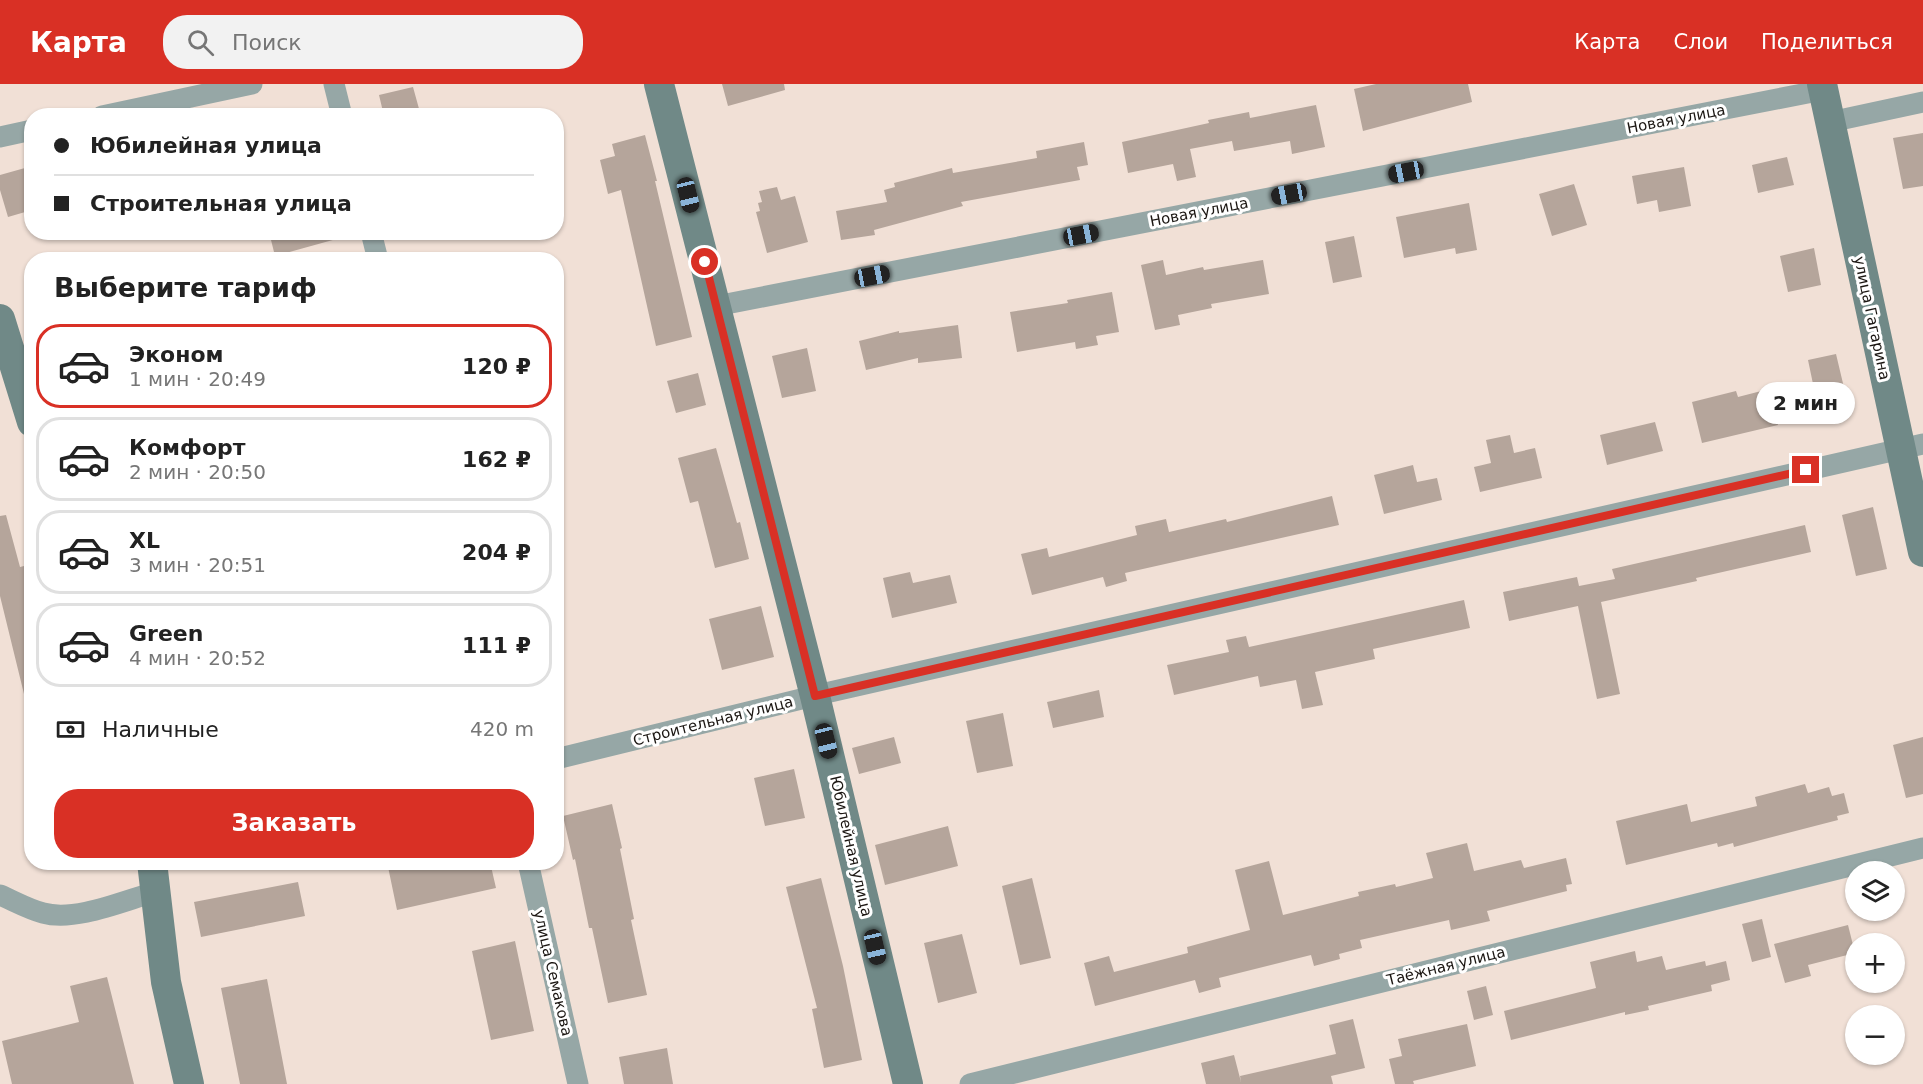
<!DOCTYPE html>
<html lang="ru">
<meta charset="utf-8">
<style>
:root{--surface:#fff;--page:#f2f2f2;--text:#222;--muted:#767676;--line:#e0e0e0;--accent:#d93025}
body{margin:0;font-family:"DejaVu Sans",sans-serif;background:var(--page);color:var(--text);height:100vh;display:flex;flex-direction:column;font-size:22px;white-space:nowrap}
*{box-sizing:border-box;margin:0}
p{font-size:20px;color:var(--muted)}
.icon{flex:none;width:33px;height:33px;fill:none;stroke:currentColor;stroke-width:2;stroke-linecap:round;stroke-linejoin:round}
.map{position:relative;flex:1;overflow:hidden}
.details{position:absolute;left:24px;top:168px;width:540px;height:618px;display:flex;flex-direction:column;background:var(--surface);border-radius:24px;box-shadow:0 2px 4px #0004}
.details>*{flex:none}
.guide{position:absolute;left:24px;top:24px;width:540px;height:132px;border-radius:24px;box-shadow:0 2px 4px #0004;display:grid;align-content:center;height:132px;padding:0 30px;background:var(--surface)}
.tools{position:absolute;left:1845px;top:777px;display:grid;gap:12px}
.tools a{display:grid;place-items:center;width:60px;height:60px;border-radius:50%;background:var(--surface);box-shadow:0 2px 4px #0004;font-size:30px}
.end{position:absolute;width:27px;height:27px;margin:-14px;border:8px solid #d93025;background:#fff;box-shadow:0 0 0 3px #fff}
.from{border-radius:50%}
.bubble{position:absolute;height:42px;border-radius:21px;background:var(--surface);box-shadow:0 2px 4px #0004;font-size:20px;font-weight:800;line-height:42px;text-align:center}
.car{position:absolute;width:18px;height:36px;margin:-18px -9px;border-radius:8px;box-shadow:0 0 4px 2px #0007;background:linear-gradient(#222 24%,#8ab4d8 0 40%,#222 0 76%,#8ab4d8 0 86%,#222 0)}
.guide b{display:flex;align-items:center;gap:21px;height:57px;font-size:22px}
.guide b+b{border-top:2px solid var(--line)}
.guide i{width:15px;height:15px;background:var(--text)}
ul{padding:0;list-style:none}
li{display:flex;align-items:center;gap:18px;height:84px;margin:0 12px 9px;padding:0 18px;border:3px solid var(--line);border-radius:24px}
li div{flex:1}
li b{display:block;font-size:22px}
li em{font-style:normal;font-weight:800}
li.selected{border-color:var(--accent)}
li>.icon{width:54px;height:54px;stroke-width:1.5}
h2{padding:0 30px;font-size:27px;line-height:72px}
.pay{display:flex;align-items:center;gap:15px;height:66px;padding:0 30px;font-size:22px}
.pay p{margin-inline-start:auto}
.cta{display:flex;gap:12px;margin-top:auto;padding:12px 30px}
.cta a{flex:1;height:69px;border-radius:24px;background:var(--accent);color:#fff;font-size:24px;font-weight:800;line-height:69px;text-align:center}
header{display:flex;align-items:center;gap:36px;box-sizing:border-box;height:84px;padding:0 30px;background:var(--accent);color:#fff}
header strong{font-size:28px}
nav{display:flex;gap:33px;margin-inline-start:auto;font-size:21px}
.search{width:420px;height:54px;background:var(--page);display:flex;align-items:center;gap:15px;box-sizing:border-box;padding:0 21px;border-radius:24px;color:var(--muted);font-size:22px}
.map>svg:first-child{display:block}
.building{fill:#b5a59b}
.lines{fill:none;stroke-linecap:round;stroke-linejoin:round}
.street{stroke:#96a7a6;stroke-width:21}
.secondary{stroke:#708987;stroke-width:30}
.route{stroke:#d93025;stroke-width:8}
.labels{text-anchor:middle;stroke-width:6;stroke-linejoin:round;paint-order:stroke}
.street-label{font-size:15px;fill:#1b1612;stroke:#fff}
</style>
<header>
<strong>Карта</strong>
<div class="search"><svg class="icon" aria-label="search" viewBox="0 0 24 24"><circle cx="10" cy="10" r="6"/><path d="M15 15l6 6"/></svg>Поиск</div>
<nav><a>Карта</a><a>Слои</a><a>Поделиться</a></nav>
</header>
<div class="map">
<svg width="1923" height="1000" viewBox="0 0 1923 1000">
<rect width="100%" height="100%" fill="#f1e0d6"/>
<path class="building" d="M722,0h62l1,6 -57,16z
M1376,0h92l4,18 -109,29 -9,-42z
M413,3l8,29h-37l-5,-21z
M1316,21l9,42 -33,7 -2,-13 -56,10 -2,-10 -42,8 6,28 -19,4 -4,-17 -45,9 -6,-31 87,-19 -1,-3 41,-8 1,6z
M1923,49v53l-20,3 -10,-51z
M645,51l12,46h-2l37,156 -36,9 -35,-156 -13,4 -8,-34 15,-4 -3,-12z
M1084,58l4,23 -11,2 3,13 -119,22 2,4 -89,24 1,5 -34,5 -5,-29 51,-9 -3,-12 11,-3 -1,-4 58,-15 1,5 84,-15 -1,-7z
M1787,73l7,28 -36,8 -6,-28z
M32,82v44l-24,7 -8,-27v-15z
M1684,83l7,39 -32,6 -2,-12 -20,4 -5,-28z
M1574,100l13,41 -35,11 -13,-42z
M777,103l4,13 14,-4 13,46 -41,11 -11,-41 4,-1 -2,-8 4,-1 -3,-11z
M1469,119l8,47 -21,4 -1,-6 -51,10 -8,-41z
M269,148h71v6l-65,18z
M1354,152l8,41 -29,6 -8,-41z
M1814,164l7,37 -33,7 -8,-36z
M1163,176l3,15 37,-8 1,3 59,-10 6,34 -58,10 1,4 -34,7 2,10 -25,5 -14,-65z
M1112,208l7,40 -23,4 2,9 -22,4 -1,-7 -58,10 -7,-40 58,-9 -1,-3z
M958,241l4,33 -44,5v-5l-52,12 -7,-29 40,-10v2z
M807,264l9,43 -34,7 -10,-42z
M1836,270l10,42 -29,7 -9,-43z
M698,289l8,32 -30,8 -9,-32z
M1769,305l9,36 -76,18 -10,-41 44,-11 2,6z
M1655,338l8,29 -56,14 -7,-30z
M1510,351l4,18 21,-5 7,30 -62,14 -6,-25 17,-4 -5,-23z
M716,364l21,75 3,-1 9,37 -34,9 -17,-67 -8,2 -12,-45z
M1413,381l4,17 20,-4 5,22 -58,14 -10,-39z
M1332,412l7,29 -214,48 2,8 -21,6 -3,-10 -71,18 -11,-41 26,-6 2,9 88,-22 -2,-9 31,-7 3,13 57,-13 1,3z
M1873,423l14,62 -31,7 -14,-61z
M6,431l14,52 12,-3v129l-8,1 -24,-98v-80z
M1805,441l6,27 -115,26 1,3 -96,21 19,92 -23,5 -19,-93 -69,15 -6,-29 74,-15 2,9 36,-7 -3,-10z
M910,488l3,11 37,-8 7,28 -65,15 -9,-40z
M1464,516l6,28 -97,21 2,10 -60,13 8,33 -21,4 -6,-29 -36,7 -2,-11 -84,19 -7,-30 62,-13 -3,-12 20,-4 3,11z
M761,522l13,51 -52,13 -13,-51z
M1099,606l5,27 -51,11 -6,-26z
M1003,629l10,53 -36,7 -11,-52z
M894,653l7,26 -42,11 -7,-26z
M1923,653v57l-17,4 -13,-53z
M794,685l11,49 -40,8 -11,-48z
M1805,700l3,9 21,-6 3,9 12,-3 5,20 -12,3 1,4 -104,27 -1,-4 -15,4 -1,-4 -91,22 -10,-44 71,-17 4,18 66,-16 -2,-9z
M612,720l10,44 -2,1 14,70 -3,1 16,75 -39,8 -16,-75h-3l-14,-69 -2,1 -10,-44z
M948,742l10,40 -73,19 -10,-40z
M1467,759l7,28 47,-11 3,8 42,-10 6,26 -6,1 1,6 -80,20 3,10 -39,9 -2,-10 -89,20 2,8 -23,6 1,5 -26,7 -3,-11 -92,23 2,9 -22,6 -4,-13 -100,26 -11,-43 25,-7 5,16 74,-19 -1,-6 63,-17 -15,-60 34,-9 14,54 76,-19 -1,-4 37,-8 1,3 37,-9 -7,-25z
M387,778h103l6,26 -99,22z
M821,794l22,88 19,94 -38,8 -12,-59 5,-1 -31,-121z
M1032,794l19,80 -31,7 -18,-79z
M298,798l7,34 -104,21 -7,-35z
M1762,835l9,38 -19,5 -10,-38z
M1848,841l7,28 -47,12 3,11 -26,7 -11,-39z
M962,850l15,59 -39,10 -14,-60z
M515,857l19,90 -43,9 -19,-89z
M1635,867l2,11 25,-6 4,14 39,-9 1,5 20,-5 4,19 -19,5 1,6 -64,15 1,4 -24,5v-3l-114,28 -7,-29 92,-23 -6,-26z
M107,893l27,107h-122l-10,-43 77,-19 -9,-36z
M267,895l20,105h-47l-19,-96z
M1486,902l7,29 -19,5 -7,-29z
M1353,935l12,49 -34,8 2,8h-127l-5,-21 33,-8 7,27 -1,-6 96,-22 -7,-29z
M1467,940l9,42 -63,15 1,3h-19l-6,-25 13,-3 -4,-17z
M667,964l6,36h-49l-5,-27z"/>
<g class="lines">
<path class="street" d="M334,0l8,32
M102,32l150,-32
M1830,38l93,-20
M0,53l32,-7
M371,148l7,28
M716,222l1107,-216
M556,675l274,-67 1093,-248
M528,778l50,222
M0,811c14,6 28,14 43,18 32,9 80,-12 112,-21
M970,1000l953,-236"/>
<path class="secondary" d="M659,0l156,612 93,388
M1822,0l101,468
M0,235l32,103
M152,778l14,120 23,102"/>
</g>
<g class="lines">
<path class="route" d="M705,178l110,434 991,-226"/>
</g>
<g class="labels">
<g class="street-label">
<text transform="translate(1676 35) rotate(-11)" y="5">Новая улица</text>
<text transform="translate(1199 128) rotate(-11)" y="5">Новая улица</text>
<text transform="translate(1872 234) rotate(78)" y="5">улица Гагарина</text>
<text transform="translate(713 637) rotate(-14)" y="5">Строительная улица</text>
<text transform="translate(851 762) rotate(77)" y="5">Юбилейная улица</text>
<text transform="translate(1446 882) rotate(-14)" y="5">Таёжная улица</text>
<text transform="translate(553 889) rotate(77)" y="5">улица Семакова</text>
</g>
</g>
</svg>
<div class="tools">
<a><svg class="icon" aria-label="layers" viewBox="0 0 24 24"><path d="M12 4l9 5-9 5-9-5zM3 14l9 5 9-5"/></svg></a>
<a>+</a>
<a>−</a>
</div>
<i class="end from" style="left:705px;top:178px"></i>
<i class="end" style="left:1806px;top:386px"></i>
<div class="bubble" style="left:1756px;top:298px;width:99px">2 мин</div>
<i class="car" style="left:1406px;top:88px;rotate:259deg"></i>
<i class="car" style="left:1289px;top:110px;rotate:259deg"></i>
<i class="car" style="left:688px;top:111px;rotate:166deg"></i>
<i class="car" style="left:1081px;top:151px;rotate:79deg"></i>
<i class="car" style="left:872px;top:192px;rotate:79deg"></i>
<i class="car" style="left:826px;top:657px;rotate:166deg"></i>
<i class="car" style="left:875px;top:863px;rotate:167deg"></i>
<div class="guide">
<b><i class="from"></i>Юбилейная улица</b>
<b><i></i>Строительная улица</b>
</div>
<section class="details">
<h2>Выберите тариф</h2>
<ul>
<li class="selected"><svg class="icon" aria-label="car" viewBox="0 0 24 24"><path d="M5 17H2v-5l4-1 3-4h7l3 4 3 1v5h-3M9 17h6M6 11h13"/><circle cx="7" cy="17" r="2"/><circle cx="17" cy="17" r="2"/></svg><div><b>Эконом</b><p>1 мин · 20:49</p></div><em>120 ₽</em></li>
<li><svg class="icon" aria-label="car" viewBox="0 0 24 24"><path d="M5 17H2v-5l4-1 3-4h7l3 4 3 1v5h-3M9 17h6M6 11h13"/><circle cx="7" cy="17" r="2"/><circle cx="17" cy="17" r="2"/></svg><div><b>Комфорт</b><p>2 мин · 20:50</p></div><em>162 ₽</em></li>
<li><svg class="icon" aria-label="car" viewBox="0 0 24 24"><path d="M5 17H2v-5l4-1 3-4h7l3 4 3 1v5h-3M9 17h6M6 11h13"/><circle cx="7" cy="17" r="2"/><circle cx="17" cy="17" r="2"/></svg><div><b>XL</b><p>3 мин · 20:51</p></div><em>204 ₽</em></li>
<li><svg class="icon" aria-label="car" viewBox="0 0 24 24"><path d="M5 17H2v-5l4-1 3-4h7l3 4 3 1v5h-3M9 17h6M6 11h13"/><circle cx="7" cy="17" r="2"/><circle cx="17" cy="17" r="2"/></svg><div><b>Green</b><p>4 мин · 20:52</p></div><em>111 ₽</em></li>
</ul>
<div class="pay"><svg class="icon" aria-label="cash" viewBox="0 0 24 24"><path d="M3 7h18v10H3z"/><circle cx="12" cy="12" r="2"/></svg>Наличные<p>420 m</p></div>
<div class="cta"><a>Заказать</a></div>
</section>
</div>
